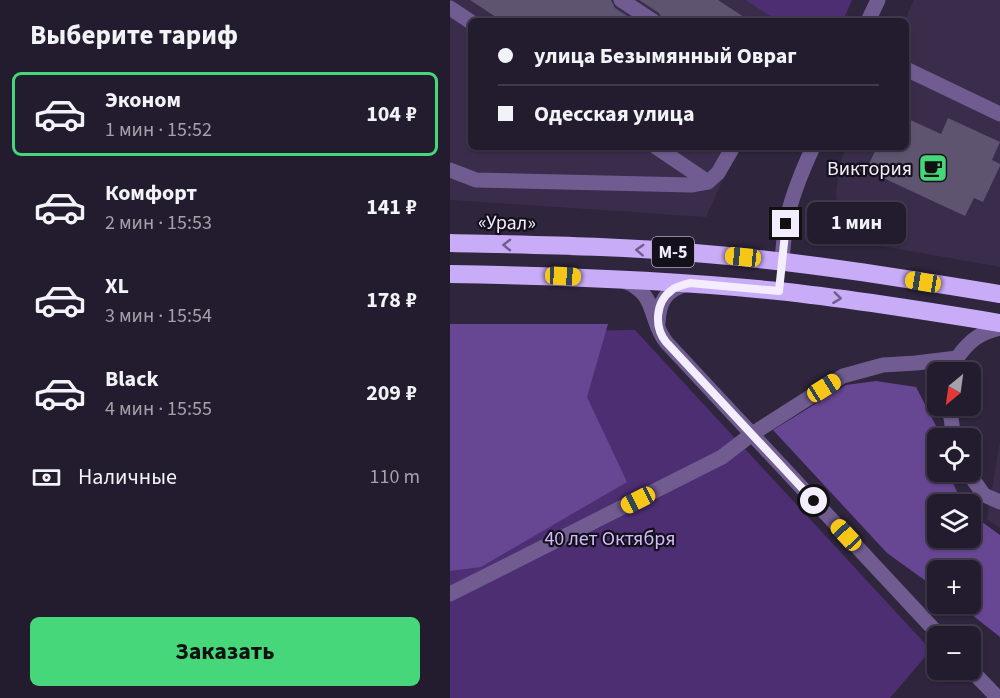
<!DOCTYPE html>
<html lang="ru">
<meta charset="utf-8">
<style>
:root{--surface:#231c2e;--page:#2f293a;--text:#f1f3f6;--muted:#a3a1aa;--line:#403a4a;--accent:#45d77a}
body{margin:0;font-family:"Source Sans 3",sans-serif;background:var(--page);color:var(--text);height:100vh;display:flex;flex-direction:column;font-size:22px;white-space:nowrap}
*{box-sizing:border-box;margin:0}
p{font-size:20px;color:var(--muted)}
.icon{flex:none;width:33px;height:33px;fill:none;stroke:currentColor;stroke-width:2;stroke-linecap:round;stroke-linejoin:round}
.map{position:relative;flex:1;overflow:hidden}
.drawer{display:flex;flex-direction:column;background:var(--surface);width:450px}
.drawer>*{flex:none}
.top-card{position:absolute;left:18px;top:18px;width:441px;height:132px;border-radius:9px;box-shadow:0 2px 4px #0004,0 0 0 2px var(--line);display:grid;align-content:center;height:132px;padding:0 30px;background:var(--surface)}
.needle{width:39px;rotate:209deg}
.tools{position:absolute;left:477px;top:362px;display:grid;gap:12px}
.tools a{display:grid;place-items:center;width:54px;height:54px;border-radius:9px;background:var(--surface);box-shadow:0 2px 4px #0004,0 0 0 2px var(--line);font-size:30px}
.end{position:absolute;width:27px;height:27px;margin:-14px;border:8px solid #f3edfe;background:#111;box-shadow:0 0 0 3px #111}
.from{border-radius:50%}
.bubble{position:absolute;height:42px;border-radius:9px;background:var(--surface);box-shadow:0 2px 4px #0004,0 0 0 2px var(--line);font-size:20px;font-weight:700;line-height:42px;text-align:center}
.car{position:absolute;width:18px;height:36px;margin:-18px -9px;border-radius:8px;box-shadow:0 0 4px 2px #0007;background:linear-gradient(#f5c518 24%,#345 0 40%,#f5c518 0 76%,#345 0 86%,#f5c518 0)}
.top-card b{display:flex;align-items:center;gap:21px;height:57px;font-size:22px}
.top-card b+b{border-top:2px solid var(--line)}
.top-card i{width:15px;height:15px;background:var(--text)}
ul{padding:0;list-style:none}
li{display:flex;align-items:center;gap:18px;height:84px;margin:0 12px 9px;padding:0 18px;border:3px solid transparent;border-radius:9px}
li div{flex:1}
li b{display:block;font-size:22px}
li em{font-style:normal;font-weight:700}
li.active{border-color:var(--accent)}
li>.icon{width:54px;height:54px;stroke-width:1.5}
h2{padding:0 30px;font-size:27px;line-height:72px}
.pay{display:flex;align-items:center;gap:15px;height:66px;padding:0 30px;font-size:22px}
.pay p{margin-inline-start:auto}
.button{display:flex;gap:12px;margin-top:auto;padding:12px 30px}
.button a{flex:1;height:69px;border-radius:9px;background:var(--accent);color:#111;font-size:24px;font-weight:700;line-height:69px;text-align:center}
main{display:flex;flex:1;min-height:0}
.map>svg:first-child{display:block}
.built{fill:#392d4b}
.green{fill:#4d2e73}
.forest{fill:#674693}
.building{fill:#5e5470}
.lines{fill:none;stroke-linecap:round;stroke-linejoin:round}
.lane{stroke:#705c90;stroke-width:15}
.street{stroke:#705c90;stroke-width:15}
.highway{stroke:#c9acf8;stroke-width:18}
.oneway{stroke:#6f5e8a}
.route{stroke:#f3edfe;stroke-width:8}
.labels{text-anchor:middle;stroke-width:4.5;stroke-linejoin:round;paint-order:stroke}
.shield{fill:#15111c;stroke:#b0abba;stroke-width:1.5}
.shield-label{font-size:18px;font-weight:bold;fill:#f3edfe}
.poi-label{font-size:20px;fill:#f3edfe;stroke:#15111c;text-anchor:end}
.street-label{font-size:20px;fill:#f3edfe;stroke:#15111c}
.park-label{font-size:20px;fill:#d2bafb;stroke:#15111c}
</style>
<main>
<section class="drawer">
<h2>Выберите тариф</h2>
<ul>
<li class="active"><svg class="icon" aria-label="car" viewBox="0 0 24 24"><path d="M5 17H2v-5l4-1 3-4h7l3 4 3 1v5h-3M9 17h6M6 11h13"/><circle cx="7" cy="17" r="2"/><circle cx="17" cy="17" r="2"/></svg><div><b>Эконом</b><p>1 мин · 15:52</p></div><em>104 ₽</em></li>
<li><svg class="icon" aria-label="car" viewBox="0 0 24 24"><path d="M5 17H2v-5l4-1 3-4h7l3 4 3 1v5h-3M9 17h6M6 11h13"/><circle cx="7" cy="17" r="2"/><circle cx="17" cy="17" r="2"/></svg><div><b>Комфорт</b><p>2 мин · 15:53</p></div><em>141 ₽</em></li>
<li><svg class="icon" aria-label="car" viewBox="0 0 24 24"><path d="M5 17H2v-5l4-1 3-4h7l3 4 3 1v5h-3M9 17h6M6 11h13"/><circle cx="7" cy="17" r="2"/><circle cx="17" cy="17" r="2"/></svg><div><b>XL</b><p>3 мин · 15:54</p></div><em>178 ₽</em></li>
<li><svg class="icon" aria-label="car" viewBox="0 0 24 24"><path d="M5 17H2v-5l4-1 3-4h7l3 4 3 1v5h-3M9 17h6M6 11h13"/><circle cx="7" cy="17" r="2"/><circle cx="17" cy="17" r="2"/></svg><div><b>Black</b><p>4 мин · 15:55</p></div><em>209 ₽</em></li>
</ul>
<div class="pay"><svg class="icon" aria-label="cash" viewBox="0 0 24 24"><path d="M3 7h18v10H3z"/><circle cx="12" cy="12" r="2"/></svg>Наличные<p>110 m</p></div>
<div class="button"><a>Заказать</a></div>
</section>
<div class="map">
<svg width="550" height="698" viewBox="0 0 550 698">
<rect width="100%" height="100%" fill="#2f253d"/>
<path class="built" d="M0,0h295l25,16v5h-299v126h267l-32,70 -256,-17z
M464,0h86v267l-146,-26 -9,-9 -8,-28 -1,-13 4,-28 7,-16h59v-126h-2z
M550,441v87l-13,-9z"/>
<path class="green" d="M295,0h107l-9,21h-73v-5z
M185,330l296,320 -41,48h-440v-366z"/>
<path class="forest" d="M0,324h158l-21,73 40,85 -146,85 -31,4z
M426,381l40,6 20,39 3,12h-1v33h9l16,33h-25v33h32l1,-23 29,21v102l-43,-34h13v-33h-32l-1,19 -50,-36 -114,-123 73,-45z"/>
<path class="building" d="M20,0h141l4,8 20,13h-133z
M189,0h79l32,21h-87l-4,-8z
M456,118l35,16 7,-16 52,24 -8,18 8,4v2l-17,36 -9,-4 -9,18 -99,-46 11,-23h29z"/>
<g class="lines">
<path class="lane" d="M171,0l32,21
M0,8l21,14
M456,69l94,45
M206,147l52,35
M0,170l26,10 215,5 17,-3 10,-9 15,-26
M499,405l5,33
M517,471l17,24 16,7
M0,594l272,-137 30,-23 91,-58 40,-11 33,-2 41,-5c12,-17 22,-25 43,-30"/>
<path class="street" d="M418,21l10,-21
M332,261c1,-12 2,-25 4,-38 5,-26 16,-52 27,-76
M174,281c34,13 24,38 42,61l274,294
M208,323c1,-22 8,-33 29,-39
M520,669l28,29"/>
<path class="highway" d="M0,243c85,2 171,3 256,11 99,8 196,24 294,40
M0,274c110,2 219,6 328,17 75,8 149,20 222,32"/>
</g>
<defs><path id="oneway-chevron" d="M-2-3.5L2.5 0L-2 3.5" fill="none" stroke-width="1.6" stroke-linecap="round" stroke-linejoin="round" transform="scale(1.5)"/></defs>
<g class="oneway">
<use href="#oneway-chevron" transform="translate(57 245) rotate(-179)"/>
<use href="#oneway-chevron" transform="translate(190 250) rotate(-177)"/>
<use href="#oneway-chevron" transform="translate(387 298) rotate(7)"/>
</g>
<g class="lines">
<path class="route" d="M336,224l-7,67 -89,-8c-6,2 -13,3 -18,7 -17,12 -18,37 -6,52l148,159"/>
</g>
<defs>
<g id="cafe-square" transform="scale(1.5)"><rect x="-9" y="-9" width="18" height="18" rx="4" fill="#45d77a" stroke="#15111c"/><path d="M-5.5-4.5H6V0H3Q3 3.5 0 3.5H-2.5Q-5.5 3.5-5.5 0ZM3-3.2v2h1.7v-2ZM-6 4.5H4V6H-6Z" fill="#111"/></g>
</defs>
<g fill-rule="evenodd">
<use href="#cafe-square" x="483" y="168"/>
</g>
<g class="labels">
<rect class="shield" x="202" y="237" width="42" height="30" rx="4.5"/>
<g class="shield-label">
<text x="223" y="258">М-5</text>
</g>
<g class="poi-label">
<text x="462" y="175">Виктория</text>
</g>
<g class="street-label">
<text transform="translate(57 222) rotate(1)" y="7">«Урал»</text>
</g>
<g class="park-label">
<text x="160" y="545">40 лет Октября</text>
</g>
</g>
</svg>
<div class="tools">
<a><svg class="needle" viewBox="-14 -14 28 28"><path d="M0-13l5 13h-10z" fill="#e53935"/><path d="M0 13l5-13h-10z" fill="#a3a1aa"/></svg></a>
<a><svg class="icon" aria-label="locate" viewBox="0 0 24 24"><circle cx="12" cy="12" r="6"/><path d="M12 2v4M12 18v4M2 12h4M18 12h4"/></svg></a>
<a><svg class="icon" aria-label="layers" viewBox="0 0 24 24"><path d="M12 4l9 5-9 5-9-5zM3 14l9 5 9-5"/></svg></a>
<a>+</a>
<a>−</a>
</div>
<i class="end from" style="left:364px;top:501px"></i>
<i class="end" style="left:336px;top:224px"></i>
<div class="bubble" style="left:357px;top:202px;width:99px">1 мин</div>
<i class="car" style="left:293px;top:257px;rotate:276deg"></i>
<i class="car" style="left:113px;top:276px;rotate:93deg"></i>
<i class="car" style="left:473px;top:282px;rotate:279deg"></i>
<i class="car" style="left:374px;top:388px;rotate:58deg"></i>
<i class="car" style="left:188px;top:500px;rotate:243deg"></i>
<i class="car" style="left:396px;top:535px;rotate:317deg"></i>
<div class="top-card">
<b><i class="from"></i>улица Безымянный Овраг</b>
<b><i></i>Одесская улица</b>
</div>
</div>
</main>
